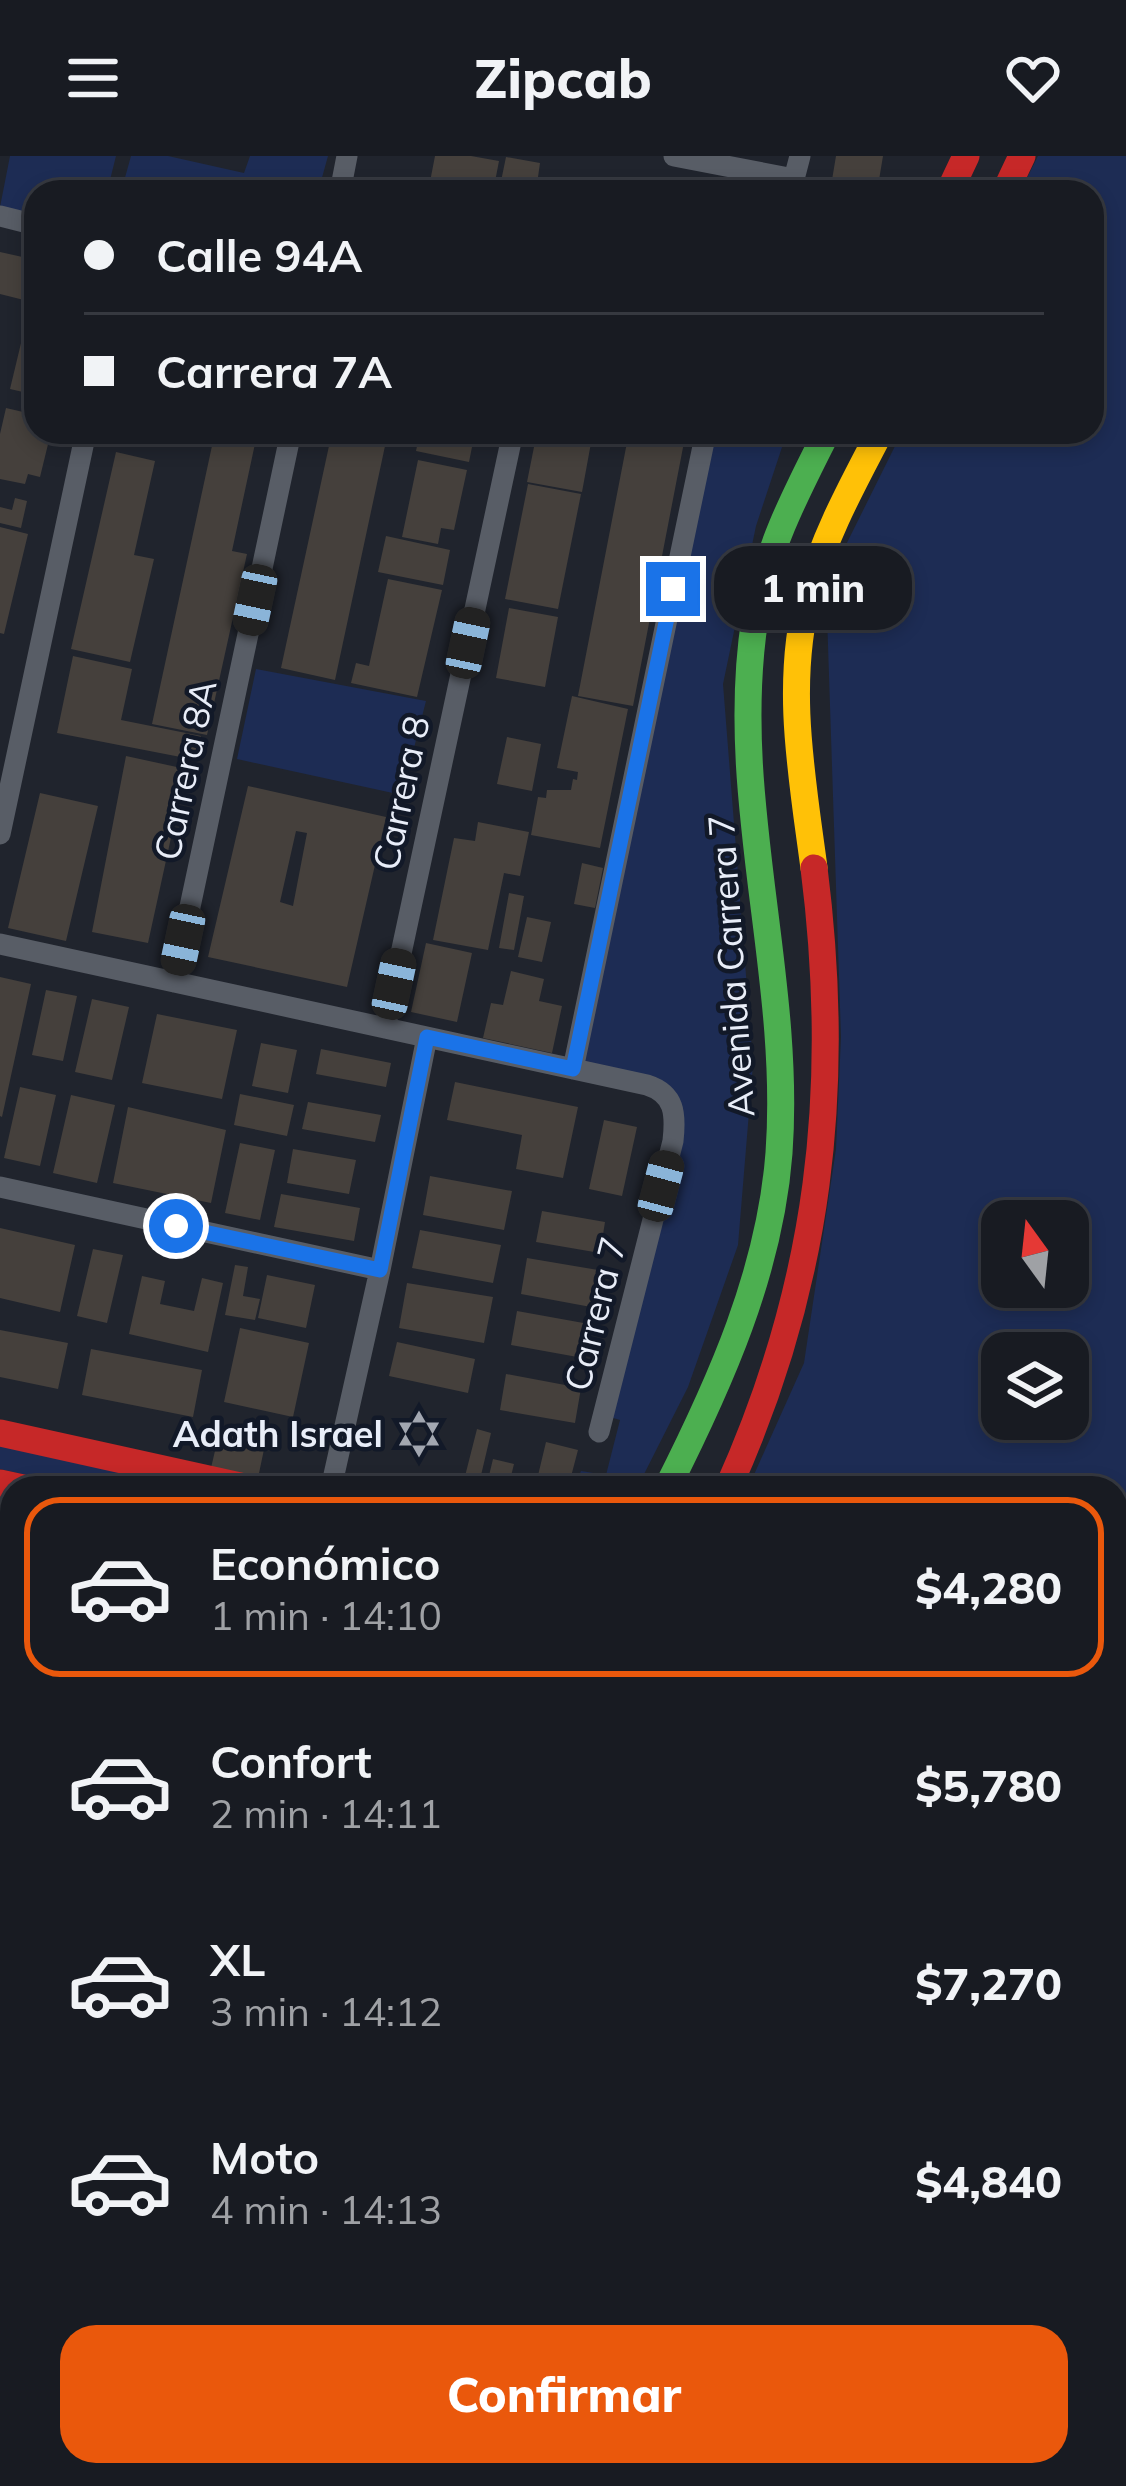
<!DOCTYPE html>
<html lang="es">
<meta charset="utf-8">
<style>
:root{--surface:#181b22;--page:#21242a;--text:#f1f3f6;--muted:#9fa1a5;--line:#363940;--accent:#ea580c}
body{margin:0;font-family:Mulish,sans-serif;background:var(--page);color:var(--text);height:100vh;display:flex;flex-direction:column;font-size:45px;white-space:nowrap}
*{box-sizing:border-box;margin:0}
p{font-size:39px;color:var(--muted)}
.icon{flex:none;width:66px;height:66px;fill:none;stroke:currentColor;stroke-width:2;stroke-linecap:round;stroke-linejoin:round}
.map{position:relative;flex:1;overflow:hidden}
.drawer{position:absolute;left:0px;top:1320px;width:1128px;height:1011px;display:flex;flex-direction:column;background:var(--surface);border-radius:36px 36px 0 0;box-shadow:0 6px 18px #0003,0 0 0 3px var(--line)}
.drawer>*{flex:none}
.banner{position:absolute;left:24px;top:24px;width:1080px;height:264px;border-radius:36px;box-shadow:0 6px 18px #0003,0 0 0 3px var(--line);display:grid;align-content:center;height:264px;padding:0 60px;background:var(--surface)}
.needle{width:78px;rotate:345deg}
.tools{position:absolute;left:981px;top:1044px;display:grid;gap:24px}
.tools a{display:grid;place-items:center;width:108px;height:108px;border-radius:24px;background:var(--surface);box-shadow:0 6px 18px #0003,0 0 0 3px var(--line);font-size:60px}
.end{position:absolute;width:54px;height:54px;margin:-27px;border:15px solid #1a73e8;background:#fff;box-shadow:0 0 0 6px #fff}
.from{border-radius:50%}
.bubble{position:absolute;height:84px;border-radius:36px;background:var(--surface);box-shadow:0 6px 18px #0003,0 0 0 3px var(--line);font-size:39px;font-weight:800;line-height:84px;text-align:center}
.car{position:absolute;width:36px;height:72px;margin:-36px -18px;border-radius:15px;box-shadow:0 0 9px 3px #0007;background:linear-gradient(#222 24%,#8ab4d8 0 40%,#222 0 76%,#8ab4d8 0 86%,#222 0)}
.banner b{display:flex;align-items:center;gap:42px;height:114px;font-size:45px}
.banner b+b{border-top:3px solid var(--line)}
.banner i{width:30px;height:30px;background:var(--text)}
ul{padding:21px 0 0;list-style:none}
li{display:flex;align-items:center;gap:36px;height:180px;margin:0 24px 18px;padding:0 36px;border:6px solid transparent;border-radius:36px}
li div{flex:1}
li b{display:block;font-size:45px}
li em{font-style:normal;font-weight:800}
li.selected{border-color:var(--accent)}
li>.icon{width:108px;height:108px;stroke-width:1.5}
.action{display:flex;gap:24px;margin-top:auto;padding:24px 60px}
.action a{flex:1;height:138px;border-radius:36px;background:var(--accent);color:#fff;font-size:48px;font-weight:800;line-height:138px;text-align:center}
header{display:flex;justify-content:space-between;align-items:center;height:156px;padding:0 60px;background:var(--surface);font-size:54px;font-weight:800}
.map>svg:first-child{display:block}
.green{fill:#1d2c54;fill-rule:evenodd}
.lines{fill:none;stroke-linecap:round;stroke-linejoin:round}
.stream{stroke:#050738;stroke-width:6}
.building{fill:#45403c;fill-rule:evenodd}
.street{stroke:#585d66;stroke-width:21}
.fast{stroke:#4caf50;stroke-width:27}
.slow{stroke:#ffc107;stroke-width:27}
.jam{stroke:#c62828;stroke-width:27}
.route{stroke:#1a73e8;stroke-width:15}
.labels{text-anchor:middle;stroke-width:9;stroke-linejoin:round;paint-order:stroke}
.street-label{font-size:36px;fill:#e8edf8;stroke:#121928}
.poi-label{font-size:36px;font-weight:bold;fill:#e8edf8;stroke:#121928;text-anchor:end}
</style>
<header><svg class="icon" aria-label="menu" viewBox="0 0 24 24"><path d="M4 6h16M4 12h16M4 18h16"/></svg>Zipcab<svg class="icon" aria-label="heart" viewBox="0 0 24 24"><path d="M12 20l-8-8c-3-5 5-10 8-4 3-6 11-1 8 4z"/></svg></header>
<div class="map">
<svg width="1126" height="2330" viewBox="0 0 1126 2330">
<rect width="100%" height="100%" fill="#20242d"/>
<path class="green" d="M10,0h106l-9,36h-71v23l-36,-8z
M131,0h37l76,17 6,-17h78l-10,36h-197z
M1038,0h88v2191l-10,9v-868h-368l56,-125 32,-214 5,-112 -15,-452 76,-153h190v-240h-72zM1002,1065h66v66h-66zM1002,1197h66v66h-66z
M706,276h81l-31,94 -33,158 30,380 -15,181 -50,142 -51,101h-63l7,-17 25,4 14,-55 -17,-5 70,-274 -4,-45 -96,-27z
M256,513l170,32 -24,94 -165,-36z
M0,1286l206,46h-123l-83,-19z
M0,1349l12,3v129l-12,-4z
M0,1795l12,1v44l-8,13 8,7v459h156l-2,11h-166z
M758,2319h221l-13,11h-197z"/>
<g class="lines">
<path class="stream" d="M682,2319l12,11"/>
</g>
<path class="building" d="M435,0h36l28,5 -6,31h-65z
M836,0h47l-6,36h-47z
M506,1l34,6 -3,21 19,3 -1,5 -56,-1z
M570,25l40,9 2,-8 27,5 -1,5h-71z
M0,96l36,8v43l-36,-9z
M22,183l14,4v52l-26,-6z
M6,252l30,7v17h15l-11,45 -12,-3 -3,10 -25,-5v-45z
M115,276h61l-2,13z
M215,276h58l-3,10 -14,-3 -24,112 15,3 -40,181 -55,-11z
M332,276h56l-53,248 -54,-12z
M420,276h55l-6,30 -53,-11z
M537,276h56l-11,60 -55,-10z
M629,276h57l-53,274 -55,-10z
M116,296l39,9 -21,94 20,4 -24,103 -59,-13z
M418,304l49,10 -13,60 -13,-2 -3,16 -36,-7z
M528,328l53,10 -23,115 -53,-10z
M15,342l12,3 -6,27 -21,-5v-16l12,3z
M0,371l28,7 -24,100 -4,-1z
M386,380l64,14 -7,35 -65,-13z
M388,423l54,11 -25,107 -66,-14 5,-20 13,3z
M509,452l49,9 -13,70 -49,-9z
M73,500l59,13 -11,51 80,16 -5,24 -139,-27z
M572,540l56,13 -28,139 -69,-13 7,-38 8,1 1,-8h24l2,-11 4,1 1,-8 -21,-4z
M507,581l34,7 -9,47 -35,-7z
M126,600l60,13 -38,174 -56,-11z
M248,630l138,31 -39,170 -139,-30zM296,675l11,2 -14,73 -13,-4z
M40,637l58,13 -32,135 -58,-13z
M478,666l51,10 -9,44 -16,-3 -16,77 -55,-10 21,-102 21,3z
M582,707l21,5 -8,40 -21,-4z
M509,737l15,3 -10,54 -15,-2z
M527,761l24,5 -9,40 -24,-5z
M426,787l46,10 -15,69 -46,-10z
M511,815l33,8 -5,22 23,5 -10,47 -69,-15 8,-35 12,2z
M0,821l31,7 -29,133 -2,-1z
M46,834l31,6 -14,65 -31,-6z
M92,843l37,8 -17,73 -37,-8z
M157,858l80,16 -15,69 -80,-16z
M261,887l36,7 -9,43 -36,-7z
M321,893l70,14 -5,24 -70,-13z
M455,926l123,25 -15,71 -47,-9 6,-34 -75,-15z
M20,931l36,8 -16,71 -36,-8z
M240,938l54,11 -7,31 -53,-11z
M71,939l44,10 -18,78 -44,-10z
M308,946l73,13 -6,27 -73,-13z
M128,951l98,23 -15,73 -98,-20z
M604,964l33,7 -15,69 -33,-7z
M240,987l35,7 -15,70 -35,-7z
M293,993l63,11 -7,34 -62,-11z
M430,1020l82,15 -8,39 -81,-15z
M281,1038l79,14 -6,33 -80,-14z
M542,1055l63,11 -5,31 -64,-11z
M0,1072l75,17 -15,67 -60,-14z
M420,1074l81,15 -8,38 -81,-15z
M93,1093l30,6 -16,68 -30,-7z
M527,1102l71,12 -7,37 -70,-13z
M235,1109l13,2 -5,29 17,3 -5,21 -30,-5z
M267,1119l48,10 -9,43 -48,-10z
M142,1120l23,5 -5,23 34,7 8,-33 21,5 -15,69 -79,-18z
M407,1127l86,14 -9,46 -85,-15z
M517,1155l72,13 -6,34 -72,-13z
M240,1172l69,15 -16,74 -69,-15z
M0,1174l68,13 -10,46 -58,-12z
M397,1186l78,17 -7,34 -79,-17z
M91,1193l111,21 -9,47 -111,-22z
M506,1218l75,14 -6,35 -75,-13z
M221,1269l46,10 -9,43 -47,-10z
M477,1273l14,4 -13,55h-16z
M546,1286l32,8 -10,38h-33z
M493,1303l21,5 -6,24h-22z
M268,2319h132l13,11h-147z
M481,2319h100l13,11h-99z"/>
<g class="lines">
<path class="street" d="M674,0l120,23 6,-23
M340,36l7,-36
M0,60l36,9
M0,678l86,-402
M0,788l647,141c28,9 29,29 26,56l-74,291
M174,826l117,-550
M385,872l128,-596
M573,913l133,-637
M0,1031l380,83
M331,1332l49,-218 47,-233
M437,2319l14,11"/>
<path class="fast" d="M667,1332c53,-105 103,-216 112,-335 13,-179 -52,-356 -24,-535 10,-66 42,-127 72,-186"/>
<path class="slow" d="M814,712c-12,-91 -30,-186 -5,-276 15,-56 44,-108 71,-160
M195,2330l3,-11"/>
<path class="jam" d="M949,36l17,-36
M1005,36l17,-36
M0,1277l249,55
M0,1327l23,5
M728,1332c92,-204 114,-399 86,-620
M229,2330l2,-11"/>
</g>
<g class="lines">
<path class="route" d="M176,1070l204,44 47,-233 146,32 100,-480"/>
</g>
<defs>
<g id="synagogue-bare" transform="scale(3.6)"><path d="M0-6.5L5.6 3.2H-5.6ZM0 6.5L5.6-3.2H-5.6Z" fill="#a2a7b1" stroke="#121928" stroke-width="2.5" paint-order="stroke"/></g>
</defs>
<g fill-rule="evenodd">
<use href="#synagogue-bare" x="419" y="1278"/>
</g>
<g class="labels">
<g class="street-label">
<text transform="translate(185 614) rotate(-78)" y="13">Carrera 8A</text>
<text transform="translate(401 637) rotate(-78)" y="13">Carrera 8</text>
<text transform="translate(731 810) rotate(-94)" y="13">Avenida Carrera 7</text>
<text transform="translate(595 1158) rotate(-76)" y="13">Carrera 7</text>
</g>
<g class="poi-label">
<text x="383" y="1291">Adath Israel</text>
</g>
</g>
</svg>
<div class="tools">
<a><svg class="needle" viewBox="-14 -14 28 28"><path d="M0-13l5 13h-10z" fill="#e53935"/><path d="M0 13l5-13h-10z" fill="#9fa1a5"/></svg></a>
<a><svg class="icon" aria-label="layers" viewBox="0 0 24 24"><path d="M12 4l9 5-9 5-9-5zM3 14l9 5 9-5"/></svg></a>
</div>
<i class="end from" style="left:176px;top:1070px"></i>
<i class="end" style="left:673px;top:433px"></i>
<div class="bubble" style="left:714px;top:390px;width:198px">1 min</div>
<i class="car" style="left:255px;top:444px;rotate:192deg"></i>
<i class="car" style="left:468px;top:487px;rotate:12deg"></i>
<i class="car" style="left:183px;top:784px;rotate:192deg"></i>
<i class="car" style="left:394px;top:828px;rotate:12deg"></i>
<i class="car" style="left:661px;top:1030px;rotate:15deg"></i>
<div class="banner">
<b><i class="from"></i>Calle 94A</b>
<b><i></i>Carrera 7A</b>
</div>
<section class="drawer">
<ul>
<li class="selected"><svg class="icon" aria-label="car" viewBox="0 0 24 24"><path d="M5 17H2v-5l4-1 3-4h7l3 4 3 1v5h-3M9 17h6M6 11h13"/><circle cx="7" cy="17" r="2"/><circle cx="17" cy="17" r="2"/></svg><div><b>Económico</b><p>1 min · 14:10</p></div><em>$4,280</em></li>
<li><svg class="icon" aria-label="car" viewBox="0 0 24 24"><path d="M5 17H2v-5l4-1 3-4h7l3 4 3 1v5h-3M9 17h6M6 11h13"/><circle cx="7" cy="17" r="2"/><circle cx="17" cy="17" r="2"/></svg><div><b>Confort</b><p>2 min · 14:11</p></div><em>$5,780</em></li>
<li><svg class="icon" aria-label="car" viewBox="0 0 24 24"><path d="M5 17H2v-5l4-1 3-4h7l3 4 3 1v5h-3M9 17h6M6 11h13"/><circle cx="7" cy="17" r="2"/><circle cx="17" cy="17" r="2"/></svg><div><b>XL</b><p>3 min · 14:12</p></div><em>$7,270</em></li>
<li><svg class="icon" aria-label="car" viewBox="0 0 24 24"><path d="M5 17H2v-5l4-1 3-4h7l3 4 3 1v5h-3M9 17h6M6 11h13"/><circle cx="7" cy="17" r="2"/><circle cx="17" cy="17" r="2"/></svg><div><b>Moto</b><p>4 min · 14:13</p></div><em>$4,840</em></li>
</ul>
<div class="action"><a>Confirmar</a></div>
</section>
</div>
